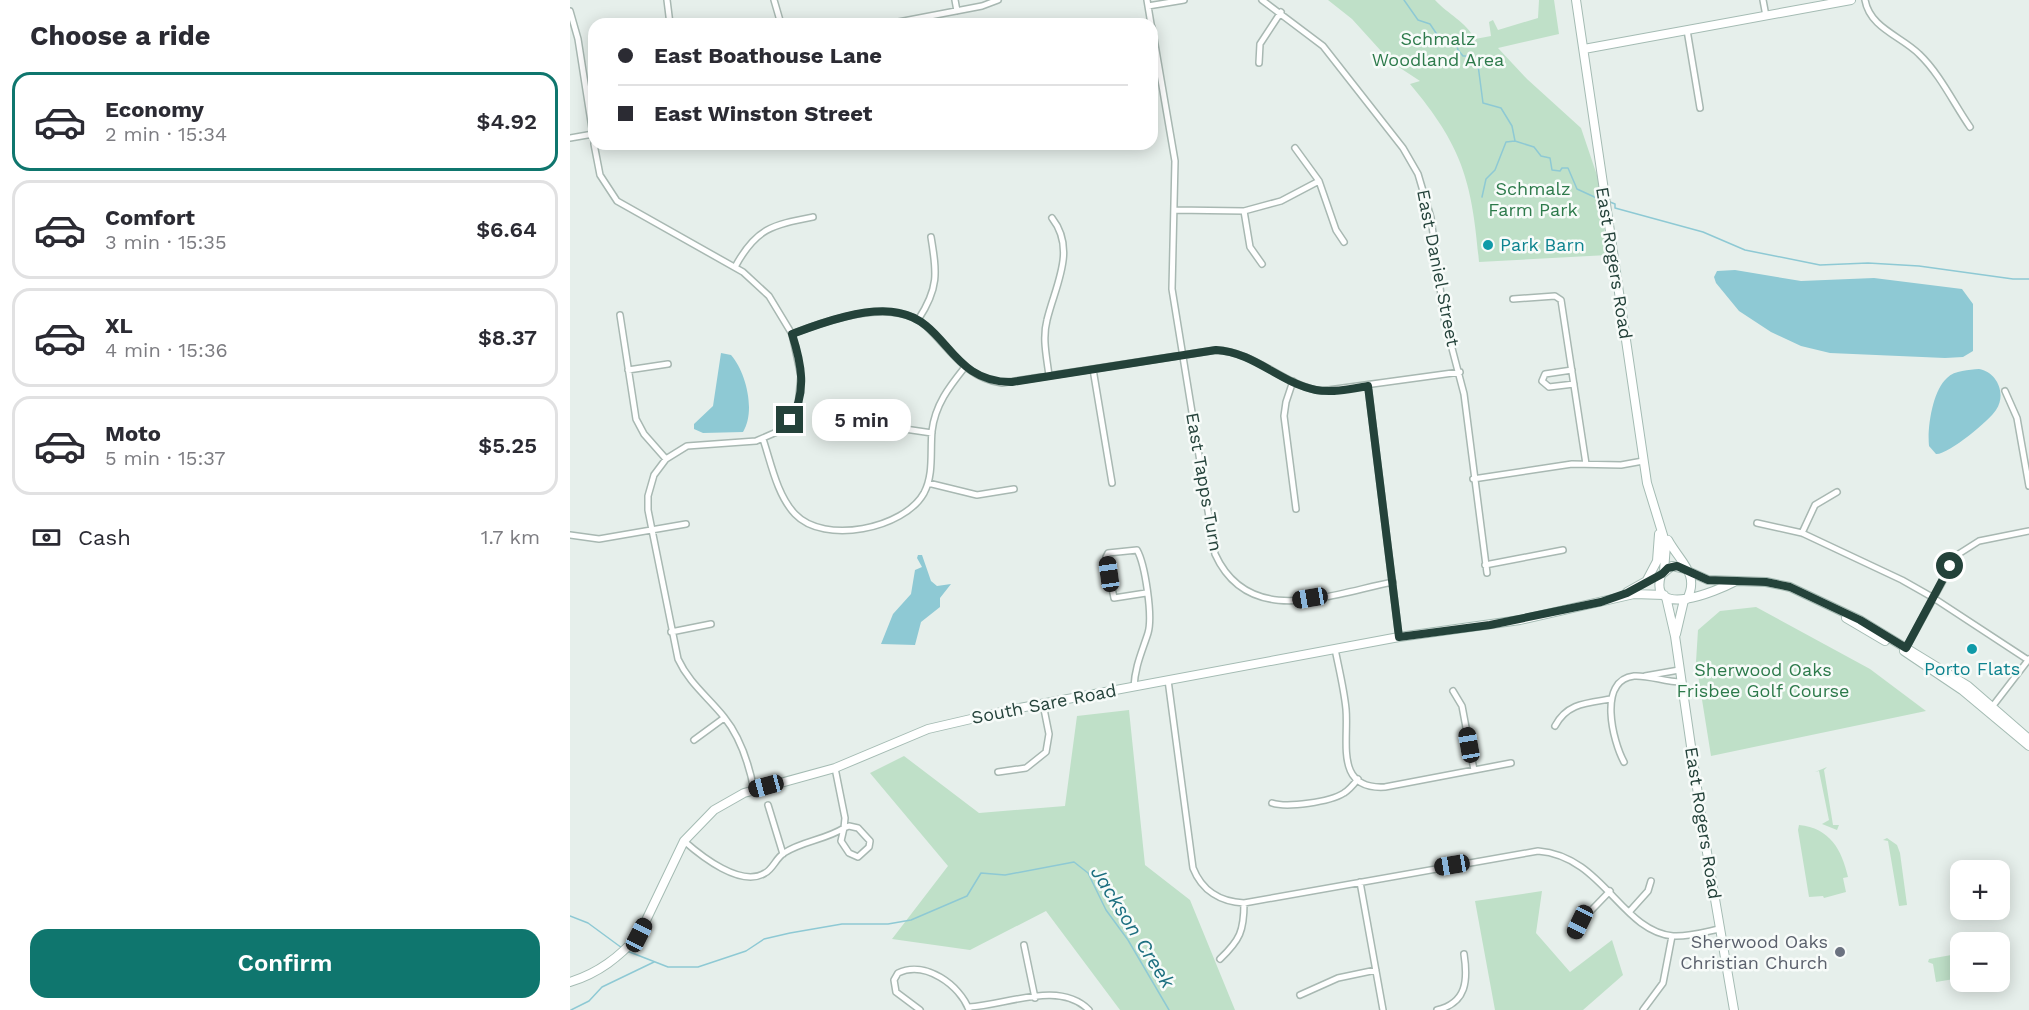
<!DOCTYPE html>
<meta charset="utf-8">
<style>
:root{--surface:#fff;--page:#f2f2f3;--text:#2b2b33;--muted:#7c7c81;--line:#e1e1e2;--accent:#0f766e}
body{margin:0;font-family:"Work Sans",sans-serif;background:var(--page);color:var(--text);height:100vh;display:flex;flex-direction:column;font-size:22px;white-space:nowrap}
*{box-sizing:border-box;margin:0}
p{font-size:20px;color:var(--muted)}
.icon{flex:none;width:33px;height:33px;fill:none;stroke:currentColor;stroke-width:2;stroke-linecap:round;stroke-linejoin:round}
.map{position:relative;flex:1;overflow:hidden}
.sheet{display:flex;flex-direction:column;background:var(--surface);width:570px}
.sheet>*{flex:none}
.guide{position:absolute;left:18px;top:18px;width:570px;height:132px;border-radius:18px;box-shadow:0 3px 15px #0003;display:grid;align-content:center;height:132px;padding:0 30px;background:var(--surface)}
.fabs{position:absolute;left:1380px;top:860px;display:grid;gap:12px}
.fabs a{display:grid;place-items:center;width:60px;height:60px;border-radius:12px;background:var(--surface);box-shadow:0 3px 15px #0003;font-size:30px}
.end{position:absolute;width:27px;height:27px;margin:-14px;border:8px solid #24423a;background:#fff;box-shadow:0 0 0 3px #fff}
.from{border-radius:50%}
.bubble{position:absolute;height:42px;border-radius:18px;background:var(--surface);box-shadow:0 3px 15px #0003;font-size:20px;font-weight:600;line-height:42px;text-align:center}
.car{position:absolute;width:18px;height:36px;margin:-18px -9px;border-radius:8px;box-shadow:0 0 4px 2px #0007;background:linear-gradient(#222 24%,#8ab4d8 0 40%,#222 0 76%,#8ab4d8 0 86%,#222 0)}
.guide b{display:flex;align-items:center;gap:21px;height:57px;font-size:22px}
.guide b+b{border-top:2px solid var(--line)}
.guide i{width:15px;height:15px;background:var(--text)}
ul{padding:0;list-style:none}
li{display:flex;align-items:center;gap:18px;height:99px;margin:0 12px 9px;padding:0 18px;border:3px solid var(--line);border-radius:18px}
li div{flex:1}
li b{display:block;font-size:22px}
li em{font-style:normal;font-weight:600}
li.on{border-color:var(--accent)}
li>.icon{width:54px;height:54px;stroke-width:1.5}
h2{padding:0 30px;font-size:27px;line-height:72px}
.pay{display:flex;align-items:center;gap:15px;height:66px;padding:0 30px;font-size:22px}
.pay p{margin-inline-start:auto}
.action{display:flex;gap:12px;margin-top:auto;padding:12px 30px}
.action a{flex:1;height:69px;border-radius:18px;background:var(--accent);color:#fff;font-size:24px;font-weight:600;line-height:69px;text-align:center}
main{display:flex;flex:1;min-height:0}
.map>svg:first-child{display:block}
.green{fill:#bfe0c8}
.water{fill:#8ec9d4}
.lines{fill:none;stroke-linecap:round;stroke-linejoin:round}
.stream{stroke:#8ec9d4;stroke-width:1.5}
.street-casing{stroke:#a8b8b2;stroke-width:8}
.secondary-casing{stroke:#a4bbb3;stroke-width:10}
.street{stroke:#fff;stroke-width:5}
.secondary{stroke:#fff;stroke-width:8}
.route{stroke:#24423a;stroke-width:8}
.culture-dot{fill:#0f9aa8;stroke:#f7fbf9;stroke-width:2}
.worship-dot{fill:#6b7280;stroke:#f7fbf9;stroke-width:2}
.labels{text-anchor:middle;stroke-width:5;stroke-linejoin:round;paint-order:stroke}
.park-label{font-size:18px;fill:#2d7a4b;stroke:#f7fbf9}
.culture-label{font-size:18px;fill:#0d838f;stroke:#f7fbf9;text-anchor:start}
.street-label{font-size:18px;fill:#24423a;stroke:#f7fbf9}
.worship-label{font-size:18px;fill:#5b616d;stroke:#f7fbf9;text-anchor:end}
.water-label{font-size:20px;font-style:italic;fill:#1c6f80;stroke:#f7fbf9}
</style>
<main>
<section class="sheet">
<h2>Choose a ride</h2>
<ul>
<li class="on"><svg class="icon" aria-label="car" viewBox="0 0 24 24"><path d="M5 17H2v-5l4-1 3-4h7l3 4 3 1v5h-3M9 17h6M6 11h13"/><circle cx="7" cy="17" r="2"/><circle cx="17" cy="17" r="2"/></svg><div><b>Economy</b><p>2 min · 15:34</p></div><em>$4.92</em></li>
<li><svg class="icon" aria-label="car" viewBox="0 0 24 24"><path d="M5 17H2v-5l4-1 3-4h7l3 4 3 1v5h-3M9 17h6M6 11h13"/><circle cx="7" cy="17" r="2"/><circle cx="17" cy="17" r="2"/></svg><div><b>Comfort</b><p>3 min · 15:35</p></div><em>$6.64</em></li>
<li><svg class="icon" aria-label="car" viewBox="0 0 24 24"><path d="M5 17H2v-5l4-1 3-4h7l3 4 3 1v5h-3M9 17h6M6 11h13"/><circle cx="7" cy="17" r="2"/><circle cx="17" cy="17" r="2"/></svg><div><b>XL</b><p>4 min · 15:36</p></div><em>$8.37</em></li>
<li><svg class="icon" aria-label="car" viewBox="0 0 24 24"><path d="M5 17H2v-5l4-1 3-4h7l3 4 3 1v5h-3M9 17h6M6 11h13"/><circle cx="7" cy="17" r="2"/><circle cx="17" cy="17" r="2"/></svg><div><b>Moto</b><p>5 min · 15:37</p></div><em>$5.25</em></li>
</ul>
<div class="pay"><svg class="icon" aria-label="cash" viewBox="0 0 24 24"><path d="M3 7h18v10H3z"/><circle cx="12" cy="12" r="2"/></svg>Cash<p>1.7 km</p></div>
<div class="action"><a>Confirm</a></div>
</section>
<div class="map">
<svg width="1459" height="1010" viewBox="0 0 1459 1010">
<rect width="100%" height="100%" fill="#e6efeb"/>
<path class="green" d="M758,0h107c14,15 30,21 40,39l16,-3 -2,-14 4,-2 5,10 40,-12 1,-18h15l5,34 -61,14 29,31 54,49 23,68 -4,3 8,56 -129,7c-7,-80 -16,-115 -69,-178l10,-3 -29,-19 -39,-43z
M1186,607l114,62 56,42 -215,45 -15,-94 2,-32 22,-19z
M559,710l16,155 45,35 45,110h-115l-74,-99 -76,39 -78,-11 56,-73 -78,-93 34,-17 75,57 86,-7 12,-90z
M1257,767l-3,3 9,55h6l-2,5 -15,-6 7,-4 -10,-49 -4,1z
M1229,825c31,3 43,25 49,52l-5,1 3,14 -22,6 -1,-2 -14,1 -11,-67z
M1317,838l10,7 3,8 7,52 -8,1 -11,-65 -5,-1z
M972,891l-6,42 34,39 42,-32 11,35 -40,35h-88l-20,-109z
M1387,954v3l-3,1 3,16h3v4l-24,4 -3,-18 -5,-2 1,-3z"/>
<path class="water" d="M1165,270l66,11 73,-3 88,11 11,15v47l-10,6 -18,1 -115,-5 -29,-7 -30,-14 -32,-21 -23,-28 -2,-6 3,-6z
M151,353l10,2c15,17 25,56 12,77l-40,1 -9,-4v-5l19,-18z
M1409,369c18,3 28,25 17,41 -6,10 -48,45 -60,44l-7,-8c-2,-19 4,-56 18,-68 8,-8 22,-8 32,-9z
M348,555h4l9,26 6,5 14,-2 -11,14v9l-19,15 -6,23 -34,-1 12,-30 18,-20 4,-24 7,-3 -5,-9z"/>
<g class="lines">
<path class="stream" d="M834,0l14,20 12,4 10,15 16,2 2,9 5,6h8l1,9h6l5,38 18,5 11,18 3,15 -9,1 -11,28 -9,9 -4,18
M945,141l19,6 7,9 9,2 2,12 8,1 2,-3h6l9,21 24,11
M1040,202l5,2v4l88,24 42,18 75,15 48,-2 51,3 94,13
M1442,279h17
M0,916l18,7 34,25
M57,951l41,16h30l48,-16 18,-12 26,-6 52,-9h46l23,-4 56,-24 14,-23 24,2 69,-13 14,11 18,37 22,30 41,70
M1,1010l18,-9 13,-14 52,-25"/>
<g class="street-casing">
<path id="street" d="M97,0l3,24
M204,0l7,24
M385,0l2,11
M577,0l4,24
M692,0l61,46 80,102 15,26 13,44 13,100 20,76 23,179
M1193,0l3,16
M1295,0c5,28 36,36 54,54 21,20 35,50 51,73
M578,6l36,-6
M0,11l8,28 16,102
M318,24l94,-18 16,-6
M582,27l23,134 -3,128 43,265c34,75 116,40 178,28
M1117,30l13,78
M689,63l1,-19 21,-32
M0,138l23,-4
M24,144l6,31 17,26 126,71 26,24 23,38 9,42 -3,31 -19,24 -23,10 -69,5 -21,13 -12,16 -6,21v14l30,149c11,24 30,38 46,58 17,21 25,47 30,73
M725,148l24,33 17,49 8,12
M604,210l70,1 37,-10 38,-20
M674,211l6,36 12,17
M165,267c21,-39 37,-42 78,-50
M943,299l42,-3 6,4 25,164
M50,315l16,104 8,15 22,25
M348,320c21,-32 19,-47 13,-83
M222,334c36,-14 103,-38 135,-7 24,23 39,51 75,56l214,-33c40,2 67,35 105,41l139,-19
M523,369l19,114
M58,370l40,-6
M1002,370l-27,4 -3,7 7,6 25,-3
M479,376c-2,-18 -7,-37 -2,-56 8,-34 30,-70 5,-102
M723,381l-7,21 -2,14 12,93
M798,386l31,251
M1435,391l12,27 12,68
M308,419l20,9 34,5
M193,439c8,24 14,56 32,75 29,31 109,15 129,-21 10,-19 6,-41 8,-62 3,-26 17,-44 33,-64
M903,479l99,-15 49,1 22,-4
M358,483l49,12 37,-6
M1187,523l45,10 100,47 30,17 96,63
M1232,533l13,-28 22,-13
M0,535l29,4 87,-15
M915,565l78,-15
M101,632l40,-8
M765,649c4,20 9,40 11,60 3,32 -12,81 39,78l126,-24
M1335,650l52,-95 22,-14 50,-10
M1075,676l34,-6
M598,680l25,188c9,23 28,34 51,35l294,-52c65,5 83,80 135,85 15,1 32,-4 46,-7
M564,687c1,-21 8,-35 14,-54 5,-17 -3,-69 -11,-83l-29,3 -2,4 8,41 32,-5
M883,691l9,15 12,64
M1422,707l37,-48
M985,726c12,-23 32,-23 56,-27
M124,740l30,-22
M1054,762c-11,-20 -27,-82 10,-86 15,-1 31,6 47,6
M428,772l28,-4 20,-16 3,-18 -6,-30
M702,803c15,5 58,-1 72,-10 5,-3 10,-9 14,-14
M198,805l15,49
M279,826l9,2 12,13 -1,6 -11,10 -9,-4 -8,-12 3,-13z
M114,841c17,15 57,47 81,32 8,-4 11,-15 19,-20 18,-12 41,-13 60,-25l1,-10 -10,-50
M790,882l23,128
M1060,911l18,-20 3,-10
M1003,935l7,-13 30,-31
M454,945l11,53
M650,959c20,-19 24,-28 24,-56
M730,995l38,-17 38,-8
M399,1007c38,-2 90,-27 120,3
M350,1010l-24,-18 -2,-12 4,-7c27,-13 62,12 71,37
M867,1010c30,-7 31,-30 27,-56
M1073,1010l20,-27 9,-47"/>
</g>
<g class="secondary-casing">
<path id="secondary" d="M1006,0l71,483 19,62 -2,26
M1014,49l267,-49
M1098,540c12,22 32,34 19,59
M1116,569l-14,-3 -11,9c-13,45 56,16 73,7
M1118,571l20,9 58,2 24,5 70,33 108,66 61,53
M1077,580l10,-19 2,-27
M1057,592l23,-13
M1096,597l9,39 28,193 31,181
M1276,618l39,23
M1106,634l8,-34
M1334,651l58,39 67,56
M0,982c29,-9 49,-25 69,-47l45,-94 30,-31 30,-17 91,-25 93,-39 86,-20 385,-72 121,-17 114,-26 30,1"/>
</g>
<use href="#street" class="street"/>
<use href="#secondary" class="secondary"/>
</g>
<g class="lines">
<path class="route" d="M220,420c18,-27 11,-58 2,-86 29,-11 76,-28 107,-21 49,9 51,70 113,69l204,-32c38,2 64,33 100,40 17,3 35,-1 52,-4l31,251 91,-12 111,-23 26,-9 35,-19 6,-6 9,-2 31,14 58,2 24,5 70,33 46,28 44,-82"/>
</g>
<g class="culture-dot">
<circle cx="918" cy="245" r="6"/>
<circle cx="1402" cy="649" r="6"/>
</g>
<circle class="worship-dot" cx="1270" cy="952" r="6"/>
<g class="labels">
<g class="park-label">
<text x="868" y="45">Schmalz<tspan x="868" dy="21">Woodland Area</tspan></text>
<text x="963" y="195">Schmalz<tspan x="963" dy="21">Farm Park</tspan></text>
<text x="1193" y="676">Sherwood Oaks<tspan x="1193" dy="21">Frisbee Golf Course</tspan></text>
</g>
<g class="culture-label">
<text x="930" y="251">Park Barn</text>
<text x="1402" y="675" text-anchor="middle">Porto Flats</text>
</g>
<g class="street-label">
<text transform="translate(1044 263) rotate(81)" y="6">East Rogers Road</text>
<text transform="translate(868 268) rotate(79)" y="6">East Daniel Street</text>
<text transform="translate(634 482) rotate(80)" y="6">East Tapps Turn</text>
<text transform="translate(474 704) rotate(-11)" y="6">South Sare Road</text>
<text transform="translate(1133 823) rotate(81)" y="6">East Rogers Road</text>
</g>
<g class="worship-label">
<text x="1258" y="948">Sherwood Oaks<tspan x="1258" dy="21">Christian Church</tspan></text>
</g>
<g class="water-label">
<text transform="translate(563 927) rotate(58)" y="7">Jackson Creek</text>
</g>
</g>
</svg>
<div class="fabs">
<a>+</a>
<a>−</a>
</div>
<i class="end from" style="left:1380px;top:566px"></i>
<i class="end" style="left:220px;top:420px"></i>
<div class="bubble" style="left:242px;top:399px;width:99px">5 min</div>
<i class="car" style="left:539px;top:574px;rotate:352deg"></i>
<i class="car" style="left:740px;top:598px;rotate:260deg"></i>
<i class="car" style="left:899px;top:745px;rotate:350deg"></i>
<i class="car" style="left:196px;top:786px;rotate:255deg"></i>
<i class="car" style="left:882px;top:865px;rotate:260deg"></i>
<i class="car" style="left:1010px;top:922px;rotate:206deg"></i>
<i class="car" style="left:69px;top:935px;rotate:27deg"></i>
<div class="guide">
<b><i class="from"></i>East Boathouse Lane</b>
<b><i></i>East Winston Street</b>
</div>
</div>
</main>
